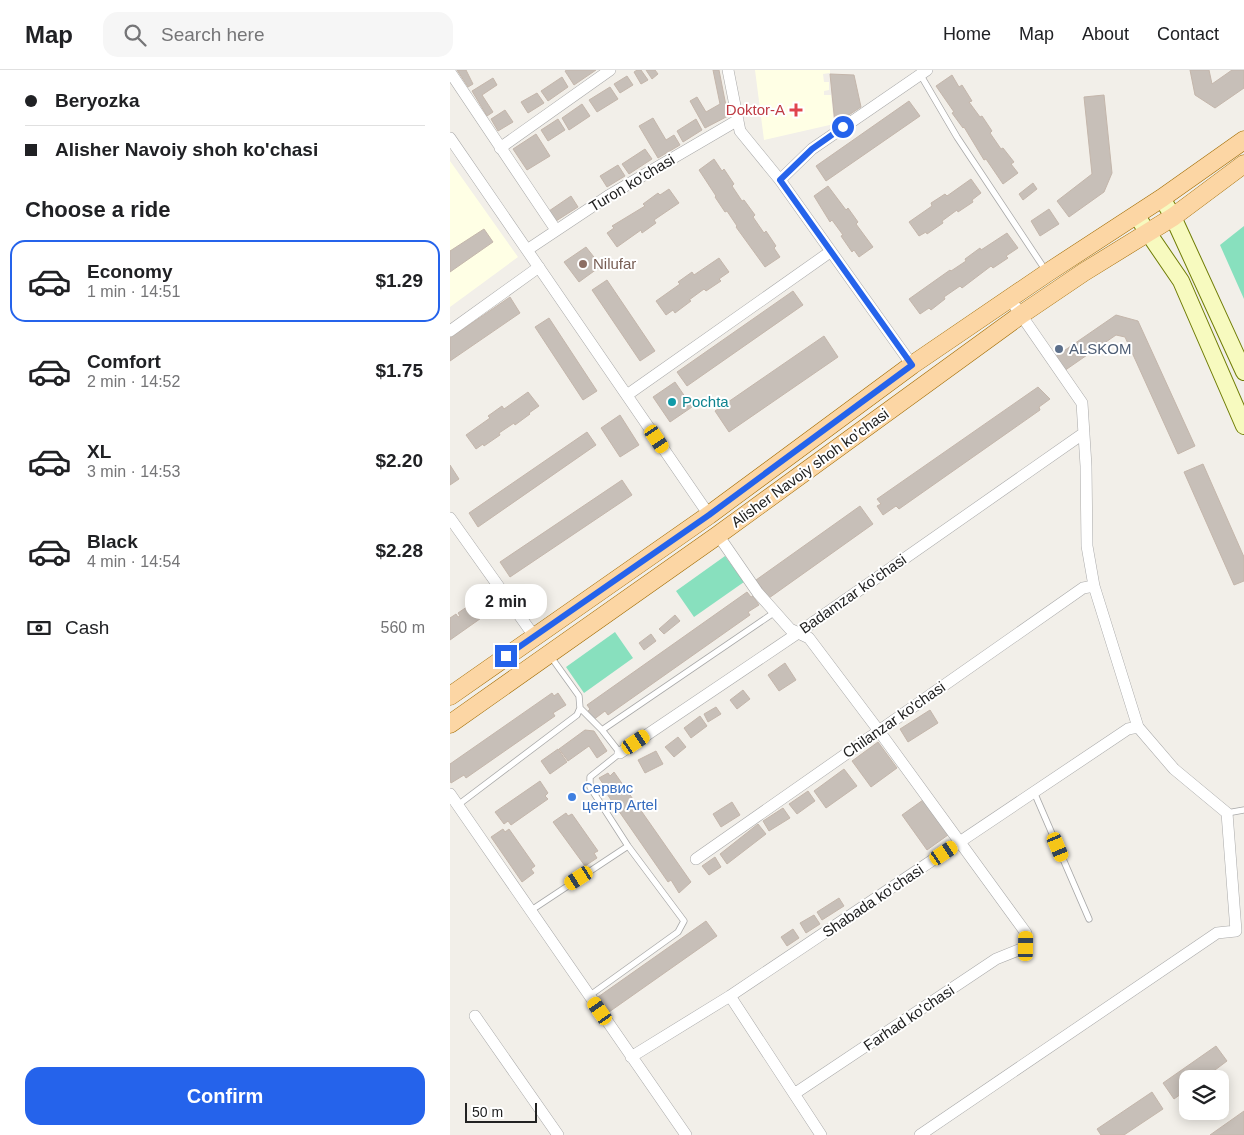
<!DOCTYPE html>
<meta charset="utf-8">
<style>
:root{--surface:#fff;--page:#f6f6f6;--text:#202124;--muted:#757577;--line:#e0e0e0;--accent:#2563eb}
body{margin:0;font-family:Helvetica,sans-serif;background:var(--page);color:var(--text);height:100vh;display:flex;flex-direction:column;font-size:19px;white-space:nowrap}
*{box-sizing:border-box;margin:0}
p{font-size:16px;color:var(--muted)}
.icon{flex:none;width:28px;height:28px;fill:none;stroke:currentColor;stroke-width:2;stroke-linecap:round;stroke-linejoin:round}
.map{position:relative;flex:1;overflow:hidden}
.side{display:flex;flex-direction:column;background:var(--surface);width:450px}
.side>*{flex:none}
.hud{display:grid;align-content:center;height:110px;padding:0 25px;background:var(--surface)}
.controls{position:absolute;left:729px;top:1000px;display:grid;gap:10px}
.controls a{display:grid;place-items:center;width:50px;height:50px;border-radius:10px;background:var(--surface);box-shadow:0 2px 12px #0003;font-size:25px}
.scale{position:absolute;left:15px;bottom:12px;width:72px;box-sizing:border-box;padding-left:5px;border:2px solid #222;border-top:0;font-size:14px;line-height:18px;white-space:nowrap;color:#222;-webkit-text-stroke:4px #fff;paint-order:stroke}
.end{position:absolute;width:22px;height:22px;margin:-11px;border:6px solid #2563eb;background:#fff;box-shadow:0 0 0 2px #fff}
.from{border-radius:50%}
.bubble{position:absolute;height:35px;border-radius:15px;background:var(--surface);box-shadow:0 2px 12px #0003;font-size:16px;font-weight:800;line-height:35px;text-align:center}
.car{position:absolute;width:15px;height:30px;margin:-15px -8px;border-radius:6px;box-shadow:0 0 4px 1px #0007;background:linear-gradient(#f5c518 24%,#345 0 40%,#f5c518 0 76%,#345 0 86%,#f5c518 0)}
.hud b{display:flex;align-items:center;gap:18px;height:48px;font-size:19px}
.hud b+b{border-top:1px solid var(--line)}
.hud i{width:12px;height:12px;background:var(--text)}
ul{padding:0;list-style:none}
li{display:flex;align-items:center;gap:15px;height:82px;margin:0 10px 8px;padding:0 15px;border:2px solid transparent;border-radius:15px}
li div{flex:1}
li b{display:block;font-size:19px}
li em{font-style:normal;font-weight:800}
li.on{border-color:var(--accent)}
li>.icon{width:45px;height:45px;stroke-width:1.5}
h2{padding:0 25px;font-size:22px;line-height:60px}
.pay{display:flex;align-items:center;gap:12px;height:55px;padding:0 25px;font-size:19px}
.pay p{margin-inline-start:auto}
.primary-button{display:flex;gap:10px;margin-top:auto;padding:10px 25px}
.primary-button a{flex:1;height:58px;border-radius:15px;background:var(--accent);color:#fff;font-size:20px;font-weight:800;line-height:58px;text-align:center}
header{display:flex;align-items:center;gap:30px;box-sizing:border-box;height:70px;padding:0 25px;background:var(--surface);border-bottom:1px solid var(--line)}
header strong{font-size:24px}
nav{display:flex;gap:28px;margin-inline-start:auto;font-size:18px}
.search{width:350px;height:45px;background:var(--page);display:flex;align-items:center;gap:12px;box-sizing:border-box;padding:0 18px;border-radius:15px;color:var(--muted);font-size:19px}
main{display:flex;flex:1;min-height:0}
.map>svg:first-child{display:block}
.education{fill:#ffffe5}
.pitch{fill:#88e0be}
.building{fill:#c7bfb8;stroke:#c4b6ab}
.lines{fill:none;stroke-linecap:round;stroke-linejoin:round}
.service-casing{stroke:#a9a9a9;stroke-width:7}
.minor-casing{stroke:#a9a9a9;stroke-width:12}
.secondary-casing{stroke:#707d05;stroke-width:18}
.primary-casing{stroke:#a06b00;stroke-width:19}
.service{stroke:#fff;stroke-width:5.5}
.minor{stroke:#fff;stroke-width:11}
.secondary{stroke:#f7fabf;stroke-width:16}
.primary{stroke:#fcd6a4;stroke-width:18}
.route{stroke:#2563eb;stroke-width:6}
.health-dot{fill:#e0444e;stroke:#fff;stroke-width:2}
.education-dot{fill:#8d6e63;stroke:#fff;stroke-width:2}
.service-dot{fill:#5c6f8a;stroke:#fff;stroke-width:2}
.culture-dot{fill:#0f9aa8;stroke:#fff;stroke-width:2}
.shop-dot{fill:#3f7fe0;stroke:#fff;stroke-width:2}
.labels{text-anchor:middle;stroke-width:4;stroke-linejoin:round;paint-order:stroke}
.health-label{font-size:15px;fill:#be3a42;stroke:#fff;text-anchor:end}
.street-label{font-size:15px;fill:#222;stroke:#fff}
.education-label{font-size:15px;fill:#785e54;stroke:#fff;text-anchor:start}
.service-label{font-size:15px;fill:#4e5e75;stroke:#fff;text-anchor:start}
.culture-label{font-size:15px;fill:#0d838f;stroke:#fff;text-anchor:start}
.shop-label{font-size:15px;fill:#366cbe;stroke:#fff;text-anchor:start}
</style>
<header>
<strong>Map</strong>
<div class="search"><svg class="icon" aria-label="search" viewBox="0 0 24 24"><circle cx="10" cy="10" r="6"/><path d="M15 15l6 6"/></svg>Search here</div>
<nav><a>Home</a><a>Map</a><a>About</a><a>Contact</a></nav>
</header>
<main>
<section class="side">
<div class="hud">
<b><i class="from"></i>Beryozka</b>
<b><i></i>Alisher Navoiy shoh ko'chasi</b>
</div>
<h2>Choose a ride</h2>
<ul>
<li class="on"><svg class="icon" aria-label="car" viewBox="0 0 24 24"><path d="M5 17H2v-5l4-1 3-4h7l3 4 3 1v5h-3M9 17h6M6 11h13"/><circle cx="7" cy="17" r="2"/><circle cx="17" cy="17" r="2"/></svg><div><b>Economy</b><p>1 min · 14:51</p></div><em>$1.29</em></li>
<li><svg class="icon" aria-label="car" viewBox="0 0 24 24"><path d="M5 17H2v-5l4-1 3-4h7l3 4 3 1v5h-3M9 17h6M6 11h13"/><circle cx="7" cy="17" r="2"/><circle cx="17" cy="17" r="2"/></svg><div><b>Comfort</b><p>2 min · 14:52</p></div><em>$1.75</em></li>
<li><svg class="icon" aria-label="car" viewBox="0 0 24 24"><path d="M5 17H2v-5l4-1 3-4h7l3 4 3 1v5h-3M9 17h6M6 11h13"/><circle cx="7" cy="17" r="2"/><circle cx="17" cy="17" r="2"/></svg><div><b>XL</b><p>3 min · 14:53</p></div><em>$2.20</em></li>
<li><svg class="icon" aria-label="car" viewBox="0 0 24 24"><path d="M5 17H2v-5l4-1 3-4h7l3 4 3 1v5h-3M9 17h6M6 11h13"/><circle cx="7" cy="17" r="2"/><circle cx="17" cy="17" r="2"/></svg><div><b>Black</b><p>4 min · 14:54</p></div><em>$2.28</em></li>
</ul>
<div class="pay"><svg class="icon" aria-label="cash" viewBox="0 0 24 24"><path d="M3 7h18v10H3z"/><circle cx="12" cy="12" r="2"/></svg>Cash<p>560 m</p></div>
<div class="primary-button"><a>Confirm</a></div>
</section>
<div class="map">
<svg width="794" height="1065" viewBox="0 0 794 1065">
<rect width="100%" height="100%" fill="#f2efe9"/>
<path class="education" d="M305,0h75v3l-7,1 1,8h5v8l-5,1v4h7l3,29 -70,16z
M0,91l68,96 -68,50z"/>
<path class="pitch" d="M794,156v73l-24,-54z
M275,486l19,26 -50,35 -18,-26z
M165,562l18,26 -49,35 -18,-26z"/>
<path class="building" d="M7,0h9l7,14 -5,3z
M117,0h29l-22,15 -9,-14z
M187,0h4l7,10 -7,4 -7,-12z
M196,0h9l3,4 -6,5z
M263,0h6l9,46 -23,12 -15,-27 7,-4 9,15 14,-8z
M740,0h19l3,14 20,-14h12v18l-29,20 -20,-13z
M380,4l24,1 7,32 -26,17z
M502,5l7,12 3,-2 10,16 -3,1 11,15 2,-1 10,15 -2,2 11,16 2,-1 11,14 -3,2 7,9 -15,11 -17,-25 -2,1 -20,-33 -1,1 -11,-15 2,-1 -18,-26z
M177,6l6,9 -13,8 -6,-9z
M112,7l6,10 -20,14 -7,-10z
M43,8l4,7 -15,10 11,17 -6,4 -15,-25z
M160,17l8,12 -21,13 -8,-12z
M87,23l7,10 -16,10 -7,-11z
M654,25l8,78 -8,19 -35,25 -12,-16 35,-27 -8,-77z
M459,31l11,15 -94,65 -10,-15z
M132,34l8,12 -21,14 -7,-12z
M55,40l8,12 -15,9 -7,-12z
M203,48l13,22 8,-5 6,10 -22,13 -19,-32z
M108,49l7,11 -17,11 -7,-11z
M246,49l6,11 -19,12 -6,-11z
M86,64l14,22 -23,14 -14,-21z
M195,79l7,10 -23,15 -7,-10z
M264,89l8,12 2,-2 10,15 -2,2 10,15 2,-1 11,15 -2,2 11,16 2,-2 10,15 -2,2 6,9 -15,10 -29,-40 1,-1 -10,-15 -2,1 -10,-15 1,-1 -17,-26z
M168,95l7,11 -18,11 -7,-11z
M521,109l10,14 -9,7 1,2 -15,10 -1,-2 -15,11 1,2 -16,11 -1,-2 -7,4 -10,-14 23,-16 -1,-3 14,-9 2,2z
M583,113l4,6 -14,11 -4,-6z
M378,116l18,24 2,-2 10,14 -2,2 17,23 -14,10 -5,-7 -2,2 -11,-16 2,-1 -11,-15 -2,2 -16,-26z
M219,119l10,14 -25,17 2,3 -14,10 -1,-3 -24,17 -10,-14 7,-5 -2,-2 33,-20 -2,-2 15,-11 2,2z
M121,126l7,11 -22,14 -7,-10z
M599,139l10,15 -19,12 -9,-15z
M34,159l9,13 -43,30v-21z
M557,163l11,15 -12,8 2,2 -15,10 -2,-2 -29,22 -2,-2 -16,11 1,2 -14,11 -2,-2 -9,6 -11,-15 41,-29 1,1 15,-10 -1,-2 15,-11 1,2z
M136,177l15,19 -22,16 -15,-20z
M269,188l10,14 -10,7 2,2 -15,10 -2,-2 -15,11 2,1 -16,12 -2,-3 -7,5 -10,-14 24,-17 -2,-2 14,-10 2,3z
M157,210l48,71 -15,10 -48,-71z
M343,221l10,14 -116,81 -10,-14z
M60,227l10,16 -70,48v-23z
M666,245l22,6 57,125 -17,8 -53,-117 -9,-2 -52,36 -9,-14z
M99,248l48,73 -14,9 -48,-73z
M374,266l14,21 -109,75 -14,-21z
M225,312l17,25 -22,15 -17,-25z
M588,317l12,12 -11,8 1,3 -141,99 -3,-3 -13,9 -6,-9 4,-2 -4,-5z
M78,322l11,14 -10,7 1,1 -15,11 -1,-2 -15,10 1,2 -16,11 -1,-2 -7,5 -10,-14 24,-17 -2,-2 14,-10 2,3z
M170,345l19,30 -19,12 -19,-29z
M137,362l9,13 -118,82 -9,-14z
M753,394l41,93v24l-10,4 -50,-113z
M0,395l9,14 -9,6z
M172,410l10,15 -122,82 -10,-15z
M410,436l13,18 -104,74 -13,-18z
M297,522l4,5 2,-1 6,9 -11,7 2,3 -142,100 -3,-4 -12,9 -6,-8 3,-3 -3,-4z
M39,526l5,7 -3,3 3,3 -44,31v-22l6,-4 2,3 2,-1 -2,-3 16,-11 2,3z
M225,545l5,6 -16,13 -5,-5z
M201,564l5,7 -12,9 -5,-7z
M335,593l11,17 -17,11 -11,-16z
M293,620l7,9 -13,10 -7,-9z
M102,623l2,3 4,-3 8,12 -13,8 2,3 -89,62 -2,-3 -13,8 -1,-2v-17z
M266,637l5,7 -13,8 -4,-8z
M480,640l8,13 -30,19 -8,-13z
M250,646l7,10 -16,12 -7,-10z
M135,660l9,1 13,20 -10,7 -8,-12 -21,15 -9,-12z
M228,667l8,10 -12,10 -9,-10z
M428,672l19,26 -26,19 -19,-26z
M108,679l9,13 -17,12 -9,-13z
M206,681l7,13 -18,9 -7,-13z
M394,699l13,17 -31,22 -12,-17z
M164,702l77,110 -12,11 -8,-13 -3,2 -61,-88 2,-2 -10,-14 9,-5 2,3z
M90,711l8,12 -3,3 3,3 -37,26 -3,-4 -4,3 -9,-12z
M358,721l7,10 -18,13 -8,-10z
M473,730l25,35 -21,15 -25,-35z
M282,732l8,13 -19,12 -8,-13z
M333,738l7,10 -21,13 -6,-10z
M116,743l2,3 4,-2 26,37 -4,2 3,5 -12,8 -32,-44z
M308,754l8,10 -39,30 -7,-10z
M53,759l2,3 4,-3 26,37 -4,3 3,4 -12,9 -31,-45z
M265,787l6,10 -12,8 -7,-9z
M389,828l5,8 -22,14 -5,-8z
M364,845l6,9 -14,9 -6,-10z
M256,851l11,15 -108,76 -11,-15z
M343,859l6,9 -12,8 -6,-9z
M766,976l11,15 -24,18h-15v10l-14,10 -11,-16z
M702,1022l11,17 -39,26h-23l-4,-6z
M794,1041v24h-34z"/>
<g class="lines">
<g class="service-casing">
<path id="service" d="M470,4l37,63 89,134
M130,638l22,22 18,23 -30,24v10l38,59 56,75 -6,11 -89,64
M152,660l173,-118
M584,722l55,127
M8,735l119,-90 3,-7 -1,-12 -28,-39
M777,743l17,-3
M80,841l98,-65"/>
</g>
<g class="minor-casing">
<path id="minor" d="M278,0l12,61 40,49 132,185
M0,2l106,158
M0,68l259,377
M50,78l110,-78
M330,110l32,-31 115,-79
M77,180l81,-54 130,-76
M0,261l89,-64
M177,325l203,-143
M0,448l84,118
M268,465l40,58 32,36 19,9 70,93 147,202v14l-30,12 -202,135
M170,683l178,-120 286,-200
M0,724l236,341
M246,789l387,-271 11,-2
M280,926l91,139
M25,946l83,119
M181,987l99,-61 398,-267 10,-2
M470,1065l297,-202 19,-2 -9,-118 -53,-44 -36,-42 -44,-141 -7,-40 -1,-80 -4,-63 -72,-104"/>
</g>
<g class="secondary-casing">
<path id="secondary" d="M712,128l11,19 71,155
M686,145l45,66 63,145"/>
</g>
<g class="primary-casing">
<path id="primary" d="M0,626l259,-181 203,-150 135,-92 115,-75 82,-58
M0,654l268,-189 304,-221 62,-42 89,-55 71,-53"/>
</g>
<use href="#service" class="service"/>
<use href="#minor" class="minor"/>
<use href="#secondary" class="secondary"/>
<use href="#primary" class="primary"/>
</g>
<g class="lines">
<path class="route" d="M56,586l203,-141 203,-150 -132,-185 32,-31 31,-22"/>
</g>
<path class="health-dot" d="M343.5 32.5h5v5h5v5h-5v5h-5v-5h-5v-5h5z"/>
<circle class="education-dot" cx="133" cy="194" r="5"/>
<circle class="service-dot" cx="609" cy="279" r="5"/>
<circle class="culture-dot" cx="222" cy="332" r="5"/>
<circle class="shop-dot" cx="122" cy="727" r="5"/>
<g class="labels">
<g class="health-label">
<text x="335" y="45">Doktor-A</text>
</g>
<g class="street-label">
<text transform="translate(182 113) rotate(-31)" y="5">Turon ko'chasi</text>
<text transform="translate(360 398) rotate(-36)" y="5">Alisher Navoiy shoh ko'chasi</text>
<text transform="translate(403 524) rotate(-35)" y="5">Badamzar ko'chasi</text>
<text transform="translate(444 650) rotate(-35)" y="5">Chilanzar ko'chasi</text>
<text transform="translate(423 831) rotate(-34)" y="5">Shabada ko'chasi</text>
<text transform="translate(459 948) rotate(-34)" y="5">Farhad ko'chasi</text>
</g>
<g class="education-label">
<text x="143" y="199">Nilufar</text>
</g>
<g class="service-label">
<text x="619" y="284">ALSKOM</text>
</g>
<g class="culture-label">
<text x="232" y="337">Pochta</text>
</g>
<g class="shop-label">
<text x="132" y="723">Сервис<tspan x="132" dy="17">центр Artel</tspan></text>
</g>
</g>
</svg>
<div class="controls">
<a><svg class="icon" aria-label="layers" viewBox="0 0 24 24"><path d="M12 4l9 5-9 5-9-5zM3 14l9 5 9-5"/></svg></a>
</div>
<div class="scale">50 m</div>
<i class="end from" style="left:393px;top:57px"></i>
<i class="end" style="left:56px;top:586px"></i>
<div class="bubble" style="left:15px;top:514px;width:82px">2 min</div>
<i class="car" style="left:207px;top:369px;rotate:146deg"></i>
<i class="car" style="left:186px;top:672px;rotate:56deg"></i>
<i class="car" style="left:608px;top:777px;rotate:157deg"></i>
<i class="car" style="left:494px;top:783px;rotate:56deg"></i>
<i class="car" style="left:129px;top:808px;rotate:237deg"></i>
<i class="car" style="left:576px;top:876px;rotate:1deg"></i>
<i class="car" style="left:150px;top:941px;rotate:325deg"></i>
</div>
</main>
